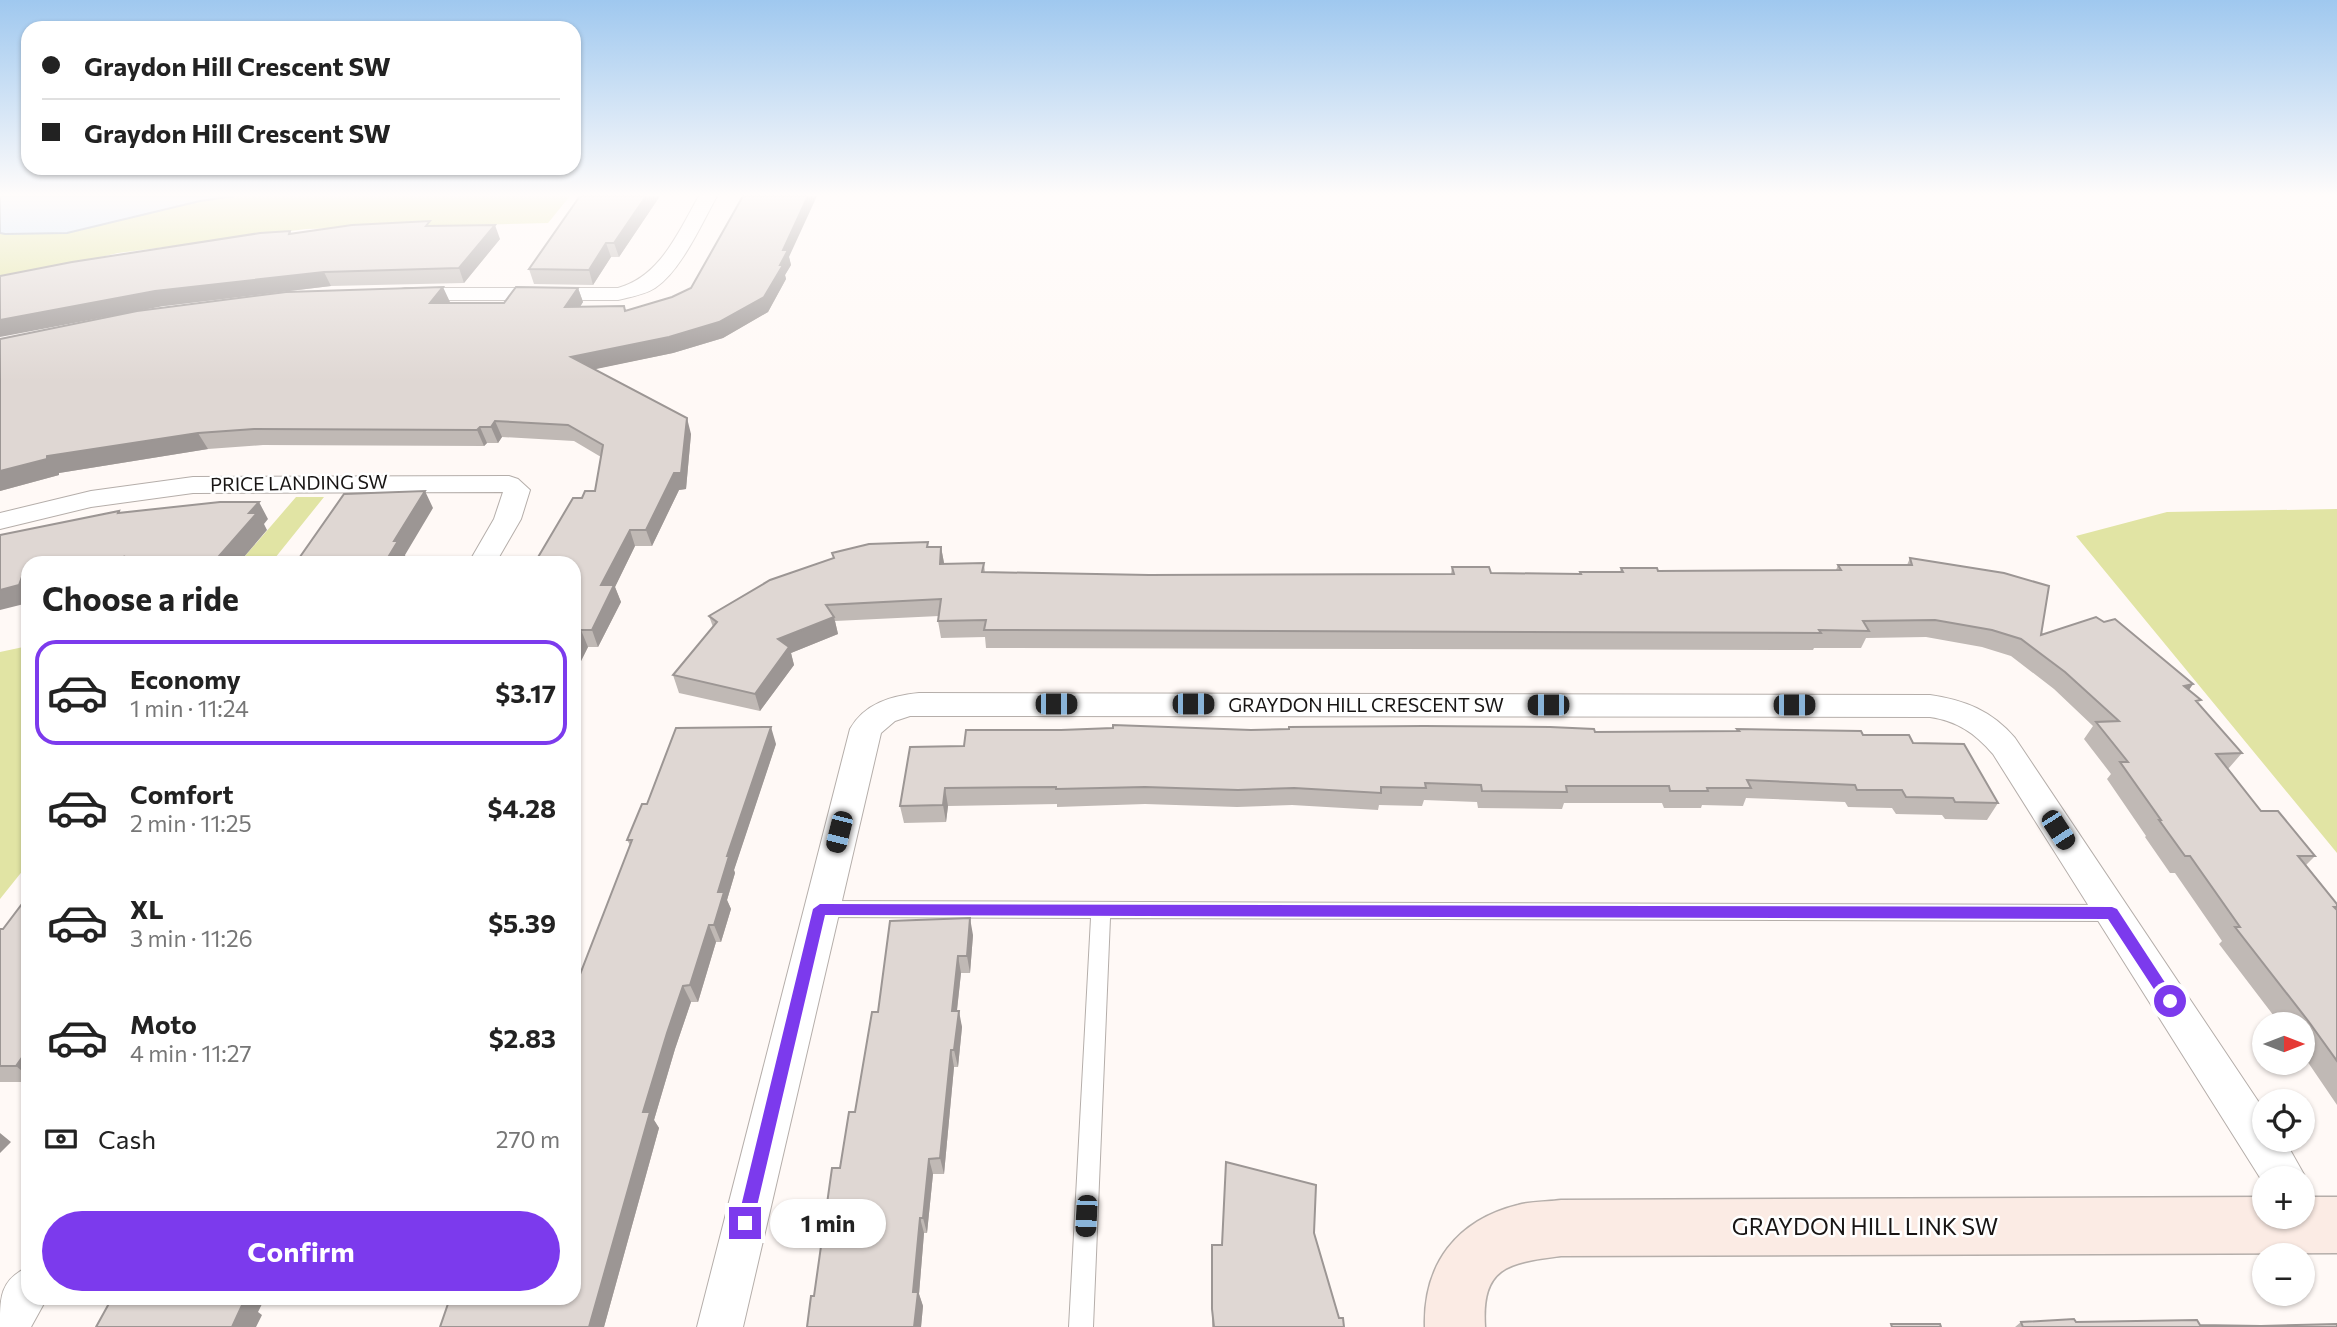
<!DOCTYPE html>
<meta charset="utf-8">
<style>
:root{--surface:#fff;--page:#f2f2f2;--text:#222;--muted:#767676;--line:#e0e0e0;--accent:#7c3aed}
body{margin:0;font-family:Commissioner,sans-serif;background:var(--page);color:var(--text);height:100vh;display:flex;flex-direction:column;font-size:26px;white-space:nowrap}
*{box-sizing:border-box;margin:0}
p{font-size:23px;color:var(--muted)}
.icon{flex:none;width:38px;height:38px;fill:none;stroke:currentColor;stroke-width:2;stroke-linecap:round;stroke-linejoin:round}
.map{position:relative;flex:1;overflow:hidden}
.panel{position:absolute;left:21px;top:556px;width:560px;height:749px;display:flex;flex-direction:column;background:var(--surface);border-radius:21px;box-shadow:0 2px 5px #0004}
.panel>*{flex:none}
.guide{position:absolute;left:21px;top:21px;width:560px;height:154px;border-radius:21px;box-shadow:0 2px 5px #0004;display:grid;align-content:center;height:154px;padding:0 21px;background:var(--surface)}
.needle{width:46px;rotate:90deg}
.fabs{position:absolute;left:2252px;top:1012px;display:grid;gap:14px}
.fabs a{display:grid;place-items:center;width:63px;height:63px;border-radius:50%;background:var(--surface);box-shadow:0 2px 5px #0004;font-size:35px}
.end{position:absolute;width:32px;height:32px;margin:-16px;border:9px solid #7c3aed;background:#fff;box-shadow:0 0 0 4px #fff}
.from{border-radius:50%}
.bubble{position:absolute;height:49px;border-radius:24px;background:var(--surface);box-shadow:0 2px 5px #0004;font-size:23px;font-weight:700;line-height:49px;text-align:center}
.car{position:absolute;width:21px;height:42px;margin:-21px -10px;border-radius:9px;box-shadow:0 0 5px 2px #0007;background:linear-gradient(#222 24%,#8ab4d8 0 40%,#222 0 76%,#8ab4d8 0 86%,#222 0)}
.guide b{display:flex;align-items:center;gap:24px;height:66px;font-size:26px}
.guide b+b{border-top:2px solid var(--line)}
.guide i{width:18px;height:18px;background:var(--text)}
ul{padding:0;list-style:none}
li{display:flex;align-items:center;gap:21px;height:105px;margin:0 14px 10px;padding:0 7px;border:4px solid transparent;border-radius:21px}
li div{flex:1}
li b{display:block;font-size:26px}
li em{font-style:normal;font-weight:700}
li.selected{border-color:var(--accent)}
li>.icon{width:63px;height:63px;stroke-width:1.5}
h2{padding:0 21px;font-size:32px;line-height:84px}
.pay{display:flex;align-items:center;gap:18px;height:77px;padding:0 21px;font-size:26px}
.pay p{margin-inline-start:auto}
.cta{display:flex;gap:14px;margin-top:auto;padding:14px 21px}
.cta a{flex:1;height:80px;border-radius:42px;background:var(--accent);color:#fff;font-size:28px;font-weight:700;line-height:80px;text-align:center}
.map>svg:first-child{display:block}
.green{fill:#e1e4a4}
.water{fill:#d2e5f9;stroke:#9aa7b4;stroke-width:2}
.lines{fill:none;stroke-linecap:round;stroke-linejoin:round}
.lane-casing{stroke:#b5aeaa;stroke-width:2}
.street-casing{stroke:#b5aeaa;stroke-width:2}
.secondary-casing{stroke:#b5aeaa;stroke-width:3}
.lane{fill:#fff;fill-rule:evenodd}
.street{fill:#fff;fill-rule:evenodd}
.secondary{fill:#fbebe4;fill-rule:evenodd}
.wall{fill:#c0b9b5}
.shaded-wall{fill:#9c9694}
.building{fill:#dfd7d3;stroke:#9c9694;stroke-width:2}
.route{fill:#7c3aed}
.labels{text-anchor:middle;stroke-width:5;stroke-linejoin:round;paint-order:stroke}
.street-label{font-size:19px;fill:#181514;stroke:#fff}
.near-street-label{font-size:23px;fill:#181514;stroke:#fff}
</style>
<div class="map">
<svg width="2337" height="1327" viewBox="0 0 2337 1327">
<rect width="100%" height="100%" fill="#fff9f6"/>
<path class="green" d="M0,196h570l-22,27 -242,6 -188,24 -118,28z
M296,497h28l-53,66h-32z
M2337,509v344l-261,-317 91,-24z
M28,646v218l-28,35v-247z"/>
<path class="water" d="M0,196h234l-34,5 -133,32 -62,1 -5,-1z"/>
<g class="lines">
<g class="lane-casing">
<path id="lane" d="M820,901l1292,4 7,2 2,6 -2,6 -7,2 -1002,-3 -17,409h-24l22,-409 -271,-1 -7,-3 -2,-5 2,-5z"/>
</g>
<g class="street-casing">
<path id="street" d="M699,196h18c-15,27 -36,75 -62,92 -11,7 -25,9 -37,12h-213l-7,-2 -3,-4 3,-4 7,-2h213c43,-12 60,-56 81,-92z
M509,476l9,3 12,11 -9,29 -26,45h-27l26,-45 9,-27 -310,1 -102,14 -91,22v-16l91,-22 102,-14z
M919,693l1011,2c35,5 62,16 85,43l249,372v29h20l22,39 -3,7v-7h-39v6l-271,-430c-18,-21 -36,-33 -63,-37l-1020,-1 -15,5 -14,12 -138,594h-46l153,-598c15,-26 41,-33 69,-36z
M28,1267v31h19l-16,29h-31c0,-30 0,-47 28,-60z"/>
</g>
<g class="secondary-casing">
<path id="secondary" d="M2264,1197v19h39v-19h34v56l-776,3c-51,7 -80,9 -76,71h-60c-2,-63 32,-107 93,-122 14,-4 29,-3 43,-5z"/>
</g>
<use href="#lane" class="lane"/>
<use href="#street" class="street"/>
<use href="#secondary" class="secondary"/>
</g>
<path class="wall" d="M580,196h80l-41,61h-8l-18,28 -59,-1 -5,-15z
M432,226l68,13 -36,44 -133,3 -167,20 126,-75 1,3z
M789,257l2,8 -6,10 1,4 -18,33 -45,26 -50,15 -79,16 97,65 -5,55 -7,1 -27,56h-17l-20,41 6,15 -23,45h-10l-14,28 8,-177 13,-7 6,-34 -27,-16 -72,-4 -4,6h-11l-3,3 -221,-1 -55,4 -149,24v2l-59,16v-152l450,-37 -2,1h56l74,-15 5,14 -3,5 45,4 47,-14z
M929,547h12l3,16h40l1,10 164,2 302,-1 1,-7 39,6 89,1v-2h40l1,-4 37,3 178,-1 2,-5h69l3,-7 131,77 152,49 -4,6 10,14 43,49 -14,16 33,42 54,45 -9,9 31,39v201l-34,-50v-31h-23l-61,-80 3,-3 -47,-68h-5l-25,-36 1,-1 -39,-57 4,-5 -27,-35 9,-13 -39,-37 -43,-33 -29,-9 -56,-10 -60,1 -5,10h-47l-1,2 -827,-2 -1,-11 -44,1 -3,-17 1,-5 -104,5 3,13 -47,19 3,12 -34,46 -81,-18 -6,-18 40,-48 -4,-11z
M1737,729l126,6 50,8 85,60 -11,17 -42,-1 -3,-4 -46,-1 -4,-6 -44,-1 -3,-5 -99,-4 -3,8 -41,-1 -1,3h-37l-2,-5h-98l-2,6 -84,-1 -1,-6 -53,-2 -2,6 -43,-1 -1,5 -86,-5 -55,2 -92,-3 -88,3v-3l-109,2 -2,16 -42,1 -4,-17 64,-60 287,-16 344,2 141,-1z
M776,744l-42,126 1,3 -8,27 4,9 -10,33h-5l-18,60h-7l-16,47 -21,71 5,8 -55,199h-164l134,-29 56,-453 -3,-5 20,-36z
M28,896v186h-28v-153h3z
M973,935l-3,38h-9l-4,38 5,16 -4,40h-4l-10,107h-11l-6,59h-3l-5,61 4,12 -2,21h-114l7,-31 26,-128 15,-56 23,-100z
M1314,1233l25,85 5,9h-132v-82h10z
M2021,1322h55l124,3 137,2h-322z"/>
<path class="shaded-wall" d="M646,196h14l-41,61 -5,-14z
M808,196h9l-28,61 2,8 -6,10 1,4 -18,33 -45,26 -50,15 -96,20 -6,-16 209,-92 3,-15z
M495,225l5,14 -36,44 -5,-15z
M606,243l5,14 -18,28 -4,-15z
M324,272l7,14 -167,20 -164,31v-17l155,-29z
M443,287l7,15 -14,17 -6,-16z
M578,288l5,14 -13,20 -5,-15z
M687,418l4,16 -5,55 -7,1 -27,56 -6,-16z
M495,421l7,16 -4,6 -7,-16z
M480,427l7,16 -3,3 -7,-16z
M198,433l10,16 -149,24v2l-59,16v-20l47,-15z
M425,491l8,17 -28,47 1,3 -3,6h-19l10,-23z
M259,502l9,17 -4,5 3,6 -29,34h-24l-1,-1 36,-50z
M630,530l5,16 -20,41 6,15 -23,45 -6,-17 9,-45z
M941,547l3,16 -4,1z
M123,557l4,7h-41z
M28,573v30l-28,7v-20l23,-16z
M834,617l4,17 -47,19 3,12 -34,46 -5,-17 23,-55z
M581,630l7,17 -14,28v-31z
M2193,684l-12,17 3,-15z
M771,727l5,17 -42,126 1,3 -8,27 4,9 -10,33 -7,-17 4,-33 9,-36z
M945,788l3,18 -2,16 -3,-17z
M970,918l3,17 -3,38 -3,-17z
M709,925l7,17 -18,60 -8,-17z
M958,956l3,17 -6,54 -3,-16z
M683,986l8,16 -16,47 -21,71 5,8 -55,199h-15l54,-215 24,-79z
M959,1011l3,16 -4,40 -4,-17z
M951,1050l3,17 -10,107 -4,-16z
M23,1056l5,4v16l-12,-10z
M0,1133l11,9 -11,11z
M929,1159l4,15 -6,59 -4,-15z
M920,1218l4,15 -5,61 4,12 -2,21h-7l-1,-35z
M241,1298h24l-7,14 4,3 -6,12h-24z"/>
<path class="building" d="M580,196h66l-32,47h-8l-17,27 -60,-1z
M743,196h65l-25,54h5l-8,15h3l-19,32 -45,25 -50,15 -98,20 116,61 -6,55h-7l-28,57h-16l-29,55h13l-22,45h-11l-7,14v-80h-40l39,-66h9l3,-7h10l8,-46 -35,-20 -73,-4 -4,6h-11l-3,3 -223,-1 -56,4 -151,23v3l-47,12v-132l137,-28 149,-19 157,-5 -13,16h74l12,-16 62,1 -13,19 59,-1 1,5 47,-14 19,-9z
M430,221l-4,5 69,-1 -36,43 -135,4 -169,19 -155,29v-44l72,-14 188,-29 30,-2 -1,3 63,-9z
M425,491l-31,50h4l-14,23h-89l49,-70z
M220,502h39l-10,11h8l-44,50 -95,1 5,-7 -37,7h-58v9l-5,1 -4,11 -19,5v-55l119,-24 -1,2z
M928,542l-1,5h14l-1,17 44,-1 -2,9 167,3 305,-1 -2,-7h37l2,6 90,1 -1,-2h43l-2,-4h36l1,3 183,-1 -3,-5h74l-2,-7 94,15 45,13 -8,49 55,-18 8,5 11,-3 78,65 -9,2 17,14 -5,1 46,52 -26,1 45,57h17l37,45h-17l39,48v3h-3l3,3v151l-28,-39 -74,-95h5l-50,-71h-5l-26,-36h2l-41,-58h8l-32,-40 23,-1 -54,-49 -44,-33 -29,-9 -57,-10 -72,1 6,10 -50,-1 2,3 -837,-3 2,-10 -48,1 3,-22 -115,6 8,12 -56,22 11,8 -34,47 -82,-19 44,-53 -8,-6 61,-36 64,-22 -2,-5 37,-9z
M1113,725l138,5 38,-1v-2l135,-1 126,1 44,2 1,3 144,-1 -2,-2 124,2 2,4h46l4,8 51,1 34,59 -43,-1 -2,-4 -47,-1 -4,-7h-45l-2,-5 -108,-5 4,8h-44l1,3h-38l-1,-5h-103l1,6 -85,-1 -1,-6 -56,-2 1,5 -45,-1v6l-87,-5 -56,2 -93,-3 -89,2v-2l-111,1 -2,17 -43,1 10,-59 54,-1 2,-16h95l52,-2z
M771,727l-44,129h2l-11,36h6l-10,33h-5l-19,60 -7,1 -16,47 -24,79h7l-61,215h-149l10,-29h124v-308l58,-150h-5l15,-36h5l29,-76z
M28,896v160h-5l-7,10h-16v-137h3z
M970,918l-3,38h-9l-6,55h7l-5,39h-3l-11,108 -11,1 -6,59h-3l-7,74h5l-4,35h-107l4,-31h3l18,-128h8l9,-56h6l17,-100h6l12,-91z
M1226,1162l90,23 -2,48 25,85h4l1,9h-130l-2,-18v-64h10z
M112,1298h129l-1,3h4l-12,26h-136z
M2074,1319l2,3 121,-2 3,5 61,1 76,-2v3h-314l-2,-5z
M1891,1324h49l1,3h-49z"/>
<linearGradient id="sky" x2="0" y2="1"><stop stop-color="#9fc8ef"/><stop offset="0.51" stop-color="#fffcfb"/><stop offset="1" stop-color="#fffcfb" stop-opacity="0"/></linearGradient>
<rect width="2337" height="382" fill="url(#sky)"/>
<path class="route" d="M820,904l1292,3 5,2 60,92 -2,5h-10l-57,-87 -1283,-4 -72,308 -2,5 -6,3 -6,-3 -2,-5 76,-314z"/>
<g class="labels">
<g class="street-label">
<text transform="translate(299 483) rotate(-1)" y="7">PRICE LANDING SW</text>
<text x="1366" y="712">GRAYDON HILL CRESCENT SW</text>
</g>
<g class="near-street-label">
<text x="1865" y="1235">GRAYDON HILL LINK SW</text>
</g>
</g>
</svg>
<div class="fabs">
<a><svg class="needle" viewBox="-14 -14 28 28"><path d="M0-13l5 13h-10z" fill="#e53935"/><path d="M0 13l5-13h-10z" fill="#767676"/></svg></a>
<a><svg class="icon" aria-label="locate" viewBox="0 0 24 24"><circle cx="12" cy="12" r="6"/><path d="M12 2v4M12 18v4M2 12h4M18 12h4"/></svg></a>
<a>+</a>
<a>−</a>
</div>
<i class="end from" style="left:2170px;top:1001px"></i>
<i class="end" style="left:745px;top:1223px"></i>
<div class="bubble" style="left:770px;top:1199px;width:116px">1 min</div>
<i class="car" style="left:1056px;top:704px;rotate:90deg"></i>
<i class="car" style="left:1193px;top:704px;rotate:90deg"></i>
<i class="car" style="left:1548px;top:705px;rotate:270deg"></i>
<i class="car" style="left:1794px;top:705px;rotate:90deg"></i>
<i class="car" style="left:2058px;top:830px;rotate:147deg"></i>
<i class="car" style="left:839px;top:832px;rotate:194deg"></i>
<i class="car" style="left:1086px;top:1216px;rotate:183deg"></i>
<div class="guide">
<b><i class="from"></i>Graydon Hill Crescent SW</b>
<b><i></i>Graydon Hill Crescent SW</b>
</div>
<section class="panel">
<h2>Choose a ride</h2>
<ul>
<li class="selected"><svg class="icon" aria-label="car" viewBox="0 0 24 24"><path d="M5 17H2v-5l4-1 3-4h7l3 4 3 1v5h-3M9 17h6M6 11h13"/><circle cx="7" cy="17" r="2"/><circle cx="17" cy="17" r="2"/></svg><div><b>Economy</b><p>1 min · 11:24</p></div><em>$3.17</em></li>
<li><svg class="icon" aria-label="car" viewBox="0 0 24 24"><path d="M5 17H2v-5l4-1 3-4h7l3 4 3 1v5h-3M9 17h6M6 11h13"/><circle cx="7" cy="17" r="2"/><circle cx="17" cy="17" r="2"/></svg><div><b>Comfort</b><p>2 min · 11:25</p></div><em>$4.28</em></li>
<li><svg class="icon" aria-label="car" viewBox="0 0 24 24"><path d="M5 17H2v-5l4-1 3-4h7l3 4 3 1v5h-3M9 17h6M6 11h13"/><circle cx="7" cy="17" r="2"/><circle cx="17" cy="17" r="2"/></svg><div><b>XL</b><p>3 min · 11:26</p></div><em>$5.39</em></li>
<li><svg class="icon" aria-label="car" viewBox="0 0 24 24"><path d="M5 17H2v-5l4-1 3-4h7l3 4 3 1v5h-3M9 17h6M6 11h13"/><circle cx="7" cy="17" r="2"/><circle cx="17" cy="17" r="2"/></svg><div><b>Moto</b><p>4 min · 11:27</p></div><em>$2.83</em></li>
</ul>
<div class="pay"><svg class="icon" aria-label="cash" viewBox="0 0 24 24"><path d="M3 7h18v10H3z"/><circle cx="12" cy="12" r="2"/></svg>Cash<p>270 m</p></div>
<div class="cta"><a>Confirm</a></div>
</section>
</div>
